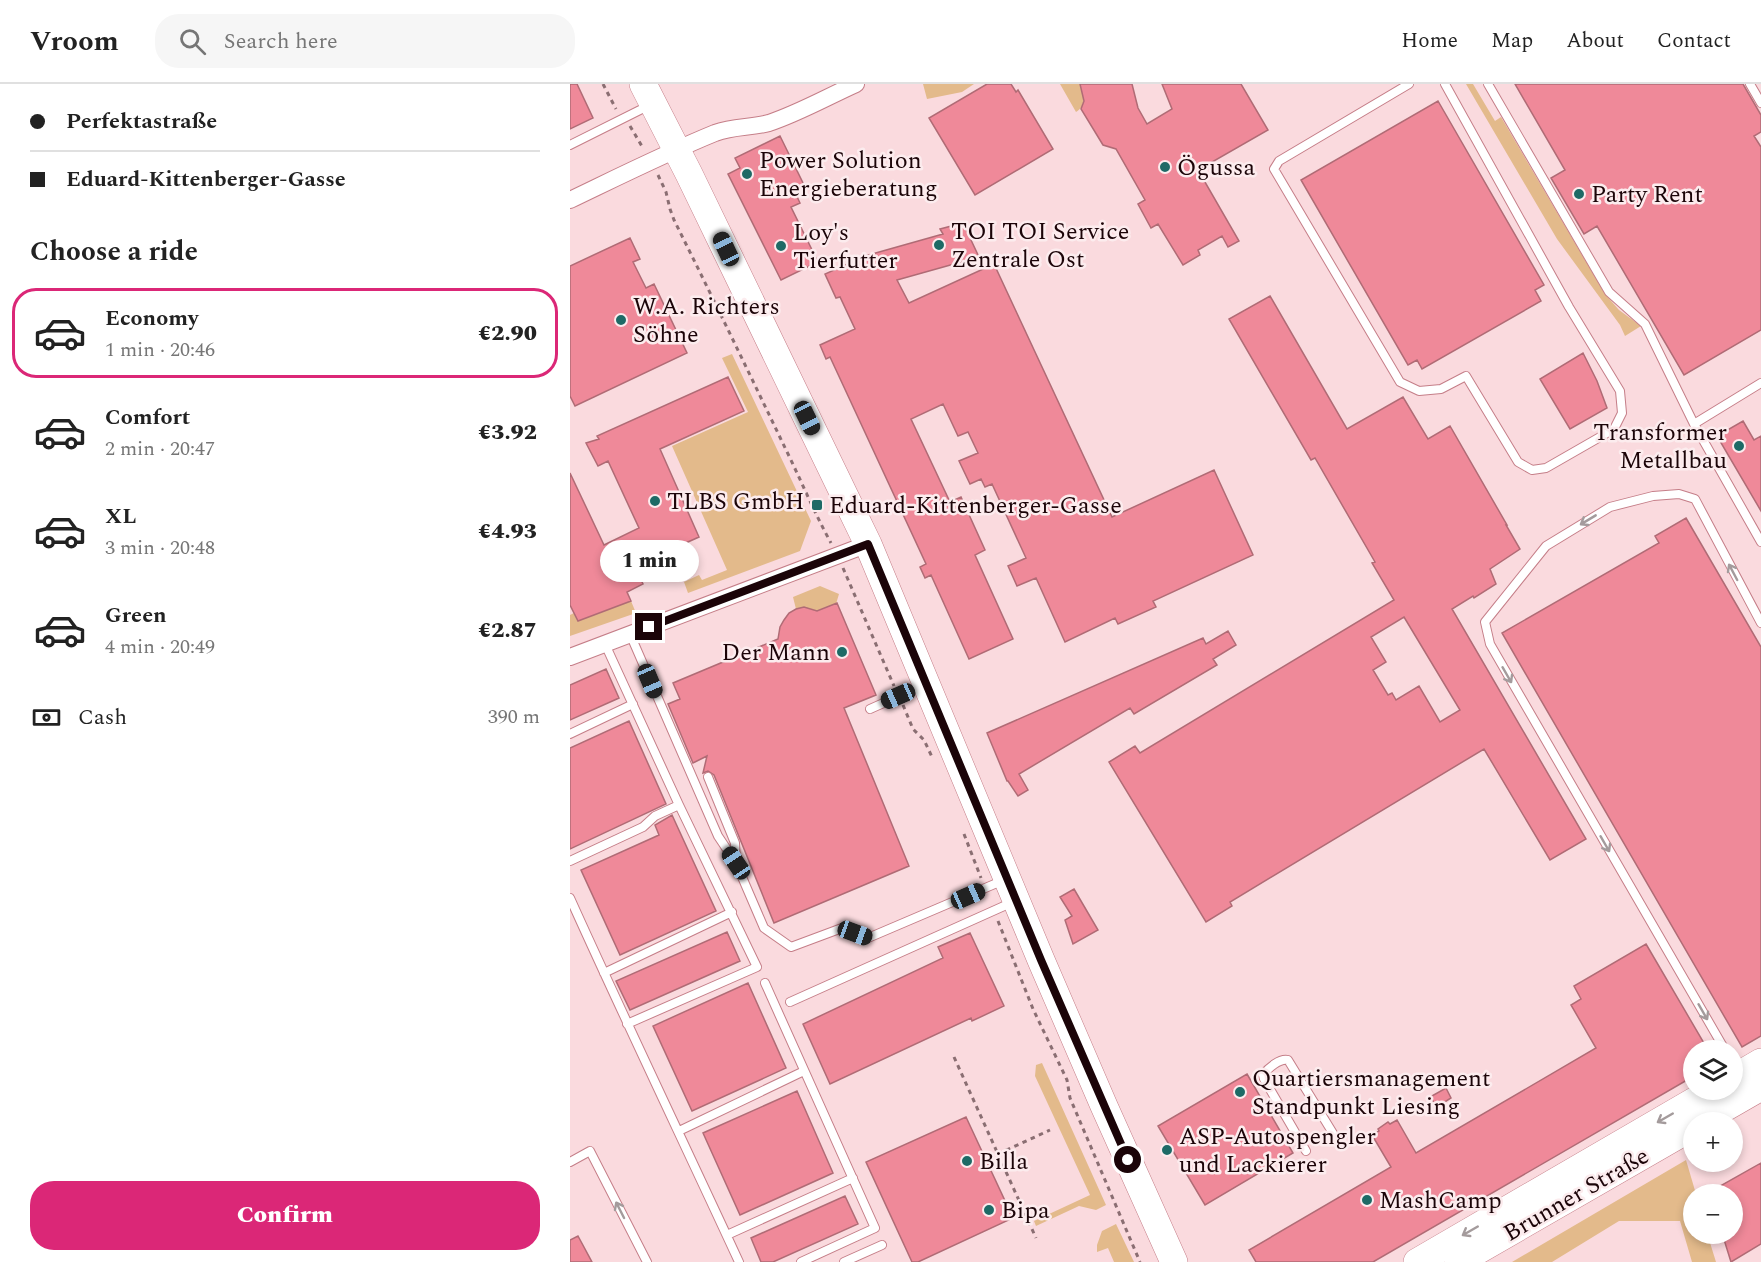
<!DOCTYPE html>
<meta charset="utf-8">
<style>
:root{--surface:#fff;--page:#f6f6f6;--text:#222;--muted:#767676;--line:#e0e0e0;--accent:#db2777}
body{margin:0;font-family:Spectral,serif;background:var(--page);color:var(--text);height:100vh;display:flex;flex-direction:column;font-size:22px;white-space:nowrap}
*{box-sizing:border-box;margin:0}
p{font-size:20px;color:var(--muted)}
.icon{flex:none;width:33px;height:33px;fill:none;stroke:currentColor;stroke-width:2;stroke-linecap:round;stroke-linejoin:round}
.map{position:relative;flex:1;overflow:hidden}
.sheet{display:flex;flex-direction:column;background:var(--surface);width:570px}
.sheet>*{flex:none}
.banner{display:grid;align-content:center;height:132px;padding:0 30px;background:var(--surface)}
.buttons{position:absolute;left:1113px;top:956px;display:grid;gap:12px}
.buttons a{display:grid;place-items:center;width:60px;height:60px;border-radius:50%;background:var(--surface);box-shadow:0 3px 9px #0003;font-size:30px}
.end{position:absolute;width:27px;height:27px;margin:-14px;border:8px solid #1b0408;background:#fff;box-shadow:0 0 0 3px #fff}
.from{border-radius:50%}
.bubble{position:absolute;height:42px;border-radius:21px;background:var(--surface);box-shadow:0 3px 9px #0003;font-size:20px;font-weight:800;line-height:42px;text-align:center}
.car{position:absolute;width:18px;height:36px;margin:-18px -9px;border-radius:8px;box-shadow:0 0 4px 2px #0007;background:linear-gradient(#222 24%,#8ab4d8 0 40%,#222 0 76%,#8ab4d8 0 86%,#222 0)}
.banner b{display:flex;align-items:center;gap:21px;height:57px;font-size:22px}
.banner b+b{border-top:2px solid var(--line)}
.banner i{width:15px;height:15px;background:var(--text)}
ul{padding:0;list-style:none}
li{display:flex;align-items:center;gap:18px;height:90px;margin:0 12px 9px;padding:0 18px;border:3px solid transparent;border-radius:24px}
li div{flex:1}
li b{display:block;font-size:22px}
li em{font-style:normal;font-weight:800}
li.on{border-color:var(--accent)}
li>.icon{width:54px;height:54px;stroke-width:1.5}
h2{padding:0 30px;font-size:27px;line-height:72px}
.pay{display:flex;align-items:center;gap:15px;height:66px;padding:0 30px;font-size:22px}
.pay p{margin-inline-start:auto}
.action{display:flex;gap:12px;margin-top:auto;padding:12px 30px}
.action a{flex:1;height:69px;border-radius:24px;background:var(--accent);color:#fff;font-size:24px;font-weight:800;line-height:69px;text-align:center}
header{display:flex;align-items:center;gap:36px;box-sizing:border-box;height:84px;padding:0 30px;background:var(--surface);border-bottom:2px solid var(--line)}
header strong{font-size:28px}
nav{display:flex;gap:33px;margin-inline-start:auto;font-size:21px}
.search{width:420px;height:54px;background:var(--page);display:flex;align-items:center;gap:15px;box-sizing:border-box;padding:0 21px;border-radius:24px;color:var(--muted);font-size:22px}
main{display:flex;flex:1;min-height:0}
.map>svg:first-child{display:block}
.green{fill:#e3ba8b}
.building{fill:#ef8999;stroke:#b06b75;stroke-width:1.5;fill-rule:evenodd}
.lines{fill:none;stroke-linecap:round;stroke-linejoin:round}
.service-casing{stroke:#c57e88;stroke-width:10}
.minor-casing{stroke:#c57e88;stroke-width:18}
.primary-casing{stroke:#c57e88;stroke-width:28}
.path{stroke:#8a6e72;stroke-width:3;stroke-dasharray:4.5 4.5;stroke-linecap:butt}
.service{stroke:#fff;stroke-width:8}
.minor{stroke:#fff;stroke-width:16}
.primary{stroke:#fff;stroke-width:27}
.oneway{stroke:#a49b9c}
.route{stroke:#1b0408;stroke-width:8}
.poi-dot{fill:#1e6a66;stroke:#fcecee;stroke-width:2}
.labels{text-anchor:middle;stroke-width:5;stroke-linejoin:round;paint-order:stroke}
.poi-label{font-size:24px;fill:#1b0408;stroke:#fcecee;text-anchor:start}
.street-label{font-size:24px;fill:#1b0408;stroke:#fcecee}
</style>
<header>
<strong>Vroom</strong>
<div class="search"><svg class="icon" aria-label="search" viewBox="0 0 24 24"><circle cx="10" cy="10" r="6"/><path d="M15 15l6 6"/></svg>Search here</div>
<nav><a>Home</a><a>Map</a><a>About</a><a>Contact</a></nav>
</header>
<main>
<section class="sheet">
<div class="banner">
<b><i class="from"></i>Perfektastraße</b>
<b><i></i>Eduard-Kittenberger-Gasse</b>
</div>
<h2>Choose a ride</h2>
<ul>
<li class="on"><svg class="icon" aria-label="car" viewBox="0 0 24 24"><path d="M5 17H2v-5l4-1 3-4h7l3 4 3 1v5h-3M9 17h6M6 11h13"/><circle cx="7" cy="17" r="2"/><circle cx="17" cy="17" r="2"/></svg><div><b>Economy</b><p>1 min · 20:46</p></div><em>€2.90</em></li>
<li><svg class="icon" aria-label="car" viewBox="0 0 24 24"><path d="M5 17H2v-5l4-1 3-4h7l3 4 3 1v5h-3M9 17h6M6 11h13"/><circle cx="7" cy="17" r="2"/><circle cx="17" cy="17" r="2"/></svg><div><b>Comfort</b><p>2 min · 20:47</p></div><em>€3.92</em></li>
<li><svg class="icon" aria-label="car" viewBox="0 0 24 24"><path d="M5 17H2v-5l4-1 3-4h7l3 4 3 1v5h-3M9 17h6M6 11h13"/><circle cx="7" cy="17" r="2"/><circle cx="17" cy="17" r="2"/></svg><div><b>XL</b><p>3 min · 20:48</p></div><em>€4.93</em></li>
<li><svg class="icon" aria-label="car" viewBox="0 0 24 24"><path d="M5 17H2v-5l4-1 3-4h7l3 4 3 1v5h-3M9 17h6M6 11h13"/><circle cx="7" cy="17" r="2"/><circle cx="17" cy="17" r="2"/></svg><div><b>Green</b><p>4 min · 20:49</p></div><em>€2.87</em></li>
</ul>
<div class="pay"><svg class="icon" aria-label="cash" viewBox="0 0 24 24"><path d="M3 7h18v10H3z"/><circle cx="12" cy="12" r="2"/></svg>Cash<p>390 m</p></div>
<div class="action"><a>Confirm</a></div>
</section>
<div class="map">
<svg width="1191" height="1178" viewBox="0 0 1191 1178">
<rect width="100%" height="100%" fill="#fadade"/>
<path class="green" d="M353,0h51l-12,8 -35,7z
M490,0h20c3,11 7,21 -4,28z
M896,0h7l22,37 6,-4 104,177 14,16 22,16 -16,10 -5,-11 -63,-86z
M162,270l79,167 -11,30 -112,42 -4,-11 15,-7 3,5 25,-10 -55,-124 76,-34 -26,-54z
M250,502l19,8 -3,10 -19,7 -13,-4 -8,2 -3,-12z
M61,517l5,12 -66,23v-21l4,-2 4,8z
M472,979l64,142 -10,5 -17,-4 -43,20 -2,-5 56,-26 -55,-119 1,-11z
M1116,1076l10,34h-2v39h13l9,29h-24l-12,-41h-61l-67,41h-40z
M546,1140l18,38h-20l-6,-14 -11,4v-7l5,-14z"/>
<path class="building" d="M0,0h7l16,34 -23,11z
M417,0h24l5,8 2,-2 35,59 -78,46 -46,-77z
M510,0h52l6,24 9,16 25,-15 -10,-25h79l27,46 -70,40 41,71 -11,6 -6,-11 -24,14 2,5 -17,10 -25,-41 -7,4 -13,-24 7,-4 -29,-51 -13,-4 -22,-36 3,-8z
M945,0h228l18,31v17l-7,4 7,11v183l-77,45 -87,-149 -13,8 -33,-56 14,-8z
M868,17l106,184 -9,5 6,11 -119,68 -5,-9 -9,5 -107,-185z
M210,52l24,49 -10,5 6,13 -9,4 27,55 -37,18 -53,-106 12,-6 -5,-10z
M393,139l16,34 -82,23 12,23 85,-39 118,253 102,-47 39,85 -100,46 3,6 -38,17 -3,-6 -50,24 -29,-64 -19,8 -9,-20 18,-8 -34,-74 -7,3 -4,-8 -11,5 -11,-23 19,-8 -10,-21 -10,4 -15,-32 -32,15 39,83 11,-5 24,53 -10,5 38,84 -44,20 -38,-84 -6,3 -5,-11 6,-3 -96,-207 -4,2 -6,-14 35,-16 -15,-32 -4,1 -11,-24 40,-18 78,-22 -3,-5z
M60,154l10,21 -7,3 13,26 8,-4 33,69 -112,53 -5,-10v-130z
M700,212l77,133 56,-32 25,42 22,-13 57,99h-1l14,24 -30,20 6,15 -22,14 -1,-2 -21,13 134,230 -36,21 -66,-111 -254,153 2,4 -26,16 -97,-160 26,-16 5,7 254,-153 -22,-37 3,-1 -60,-104 -4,2 -82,-141zM834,533l56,93 -20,12 -21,-36 -23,14 -4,-7 -4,2 -15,-25 13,-8 -15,-25z
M1013,269l14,28 10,27 -37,21 -30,-50z
M158,293l16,34 -84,38 39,88 -65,29 9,18 -16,8 4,9 -53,20 -8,-16v-132l34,72 35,-17 -31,-67 -10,5 -12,-23 13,-4 -2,-3z
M1173,337l11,19 7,-4v75l-44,-75z
M1116,434l75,129v389l-19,11 -240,-414 157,-90 -4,-7z
M267,519l39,92 -32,13 65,158 -135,57 -60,-148 -6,-4 -5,2 4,-17 -14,7 -25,-59 12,-5 -7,-16 105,-44 2,-12 4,-7 5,-7 7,-4 8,-2 13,4z
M658,547l8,14 -23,14 4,6 -83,49 -4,-6 -111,66 9,16 -10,6 -10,-15h-1l-20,-48 216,-95 3,6z
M36,585l13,29 -49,22v-35z
M59,637l37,83 -96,45v-101z
M102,731l44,96 -96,44 -39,-85 78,-35 -4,-10z
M504,805l24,41 -25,14 -8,-24 7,-4 -12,-19z
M157,848l13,29 -110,49 -14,-29z
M400,849l34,73 -32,15 -1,-3 -141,66 -27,-60 140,-66 -5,-11z
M1076,860l62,106h-14v26l-321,186h-117l-7,-12 142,-83 -19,-32 7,-4 -1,-2 10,-7 2,2 7,-4 19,33 180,-105 -25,-43 10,-6 -7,-13z
M178,899l38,85 -94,43 -39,-85z
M677,990l46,79 -88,52 -47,-79z
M876,1004l5,10 -14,9 -7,-10z
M227,1007l36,82 -93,42 -37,-82z
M396,1033l47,101 -95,44h-6l-46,-100z
M1191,1079v81l-30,18 -9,-29h10v-39h-26z
M275,1112l13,28 -85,38h-12l-10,-24z
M8,1152l14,26h-22v-22z"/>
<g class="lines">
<g class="service-casing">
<path id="service" d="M839,0l-130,77 -5,8 126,213 19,9 22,-2 25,-13 52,86 14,8 14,-2 68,-39 8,-16 -2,-22 -51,-84 -124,-223
M918,0l121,208 36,32 49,100 67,118
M1180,0l11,19
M0,61l80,-40
M1124,340l67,-41
M60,550l88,202 18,27 28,65 27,19 51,-19 26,10 136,-58
M35,560l74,161 78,162 -130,57
M300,625l54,-24
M0,650l63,-30
M138,693l27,66 1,19
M0,777l73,-34 12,-11 24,-11
M0,814c55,122 113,243 169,364
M34,889l128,-61
M195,899l110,245 -74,34
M220,918l223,-100
M1155,966l-235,-406 -5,-22 61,-76 64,-39 43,-11 26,-2 16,5 66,124
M109,1047l125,-60
M736,1067l-42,-72 -1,-4c5,-7 17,-17 25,-15l46,75
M0,1078l20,-11 57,111
M157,1151l126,-57
M274,1178l38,-17"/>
</g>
<g class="minor-casing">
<path id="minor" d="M0,116c48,-23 96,-47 145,-67 19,-7 35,-5 54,-10 30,-10 58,-26 87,-39
M0,573l298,-113"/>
</g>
<g class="primary-casing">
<path id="primary" d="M73,0l46,90 179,370 173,416 63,146 70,156
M1162,995l29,-17
M1130,1038l61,-35
M847,1178l298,-173
M888,1178l236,-136"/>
</g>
<path class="path" d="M33,0l13,25
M60,42l13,22
M88,91l8,17 4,17 4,11c39,78 77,157 115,236 14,29 26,58 42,87
M273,484l51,118
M333,621l10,24 11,11 9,19
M394,750l17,44
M428,837l35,88 34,71 3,18 70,164
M384,973l82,181
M428,1070l52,-24"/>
<use href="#service" class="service"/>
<use href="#minor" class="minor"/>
<use href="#primary" class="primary"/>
</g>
<defs><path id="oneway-shaft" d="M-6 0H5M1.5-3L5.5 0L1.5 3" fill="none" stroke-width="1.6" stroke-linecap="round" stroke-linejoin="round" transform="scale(1.5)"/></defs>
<g class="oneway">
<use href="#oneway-shaft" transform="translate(1018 436) rotate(149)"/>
<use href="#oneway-shaft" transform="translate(1163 488) rotate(-118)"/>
<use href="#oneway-shaft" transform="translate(937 591) rotate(60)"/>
<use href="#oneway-shaft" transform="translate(1035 760) rotate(60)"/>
<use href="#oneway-shaft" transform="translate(1133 928) rotate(60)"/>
<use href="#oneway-shaft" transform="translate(1095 1034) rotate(150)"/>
<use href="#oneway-shaft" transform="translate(50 1126) rotate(-117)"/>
<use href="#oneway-shaft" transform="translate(900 1147) rotate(150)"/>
</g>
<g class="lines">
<path class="route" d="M79,543l219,-83 173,416 87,200"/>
</g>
<g class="poi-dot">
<circle cx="595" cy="83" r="6"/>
<circle cx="177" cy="90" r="6"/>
<circle cx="1009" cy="110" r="6"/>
<circle cx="369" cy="161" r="6"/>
<circle cx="211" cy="162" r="6"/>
<circle cx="51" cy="236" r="6"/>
<circle cx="1169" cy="362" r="6"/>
<circle cx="85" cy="417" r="6"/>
<rect x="241" y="415" width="12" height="12" rx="3"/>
<circle cx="272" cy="568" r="6"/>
<circle cx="670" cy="1008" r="6"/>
<circle cx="597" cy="1066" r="6"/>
<circle cx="397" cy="1077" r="6"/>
<circle cx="797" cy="1116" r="6"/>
<circle cx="419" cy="1126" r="6"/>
</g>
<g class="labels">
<g class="poi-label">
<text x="189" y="84">Power Solution<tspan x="189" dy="28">Energieberatung</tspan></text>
<text x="607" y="91">Ögussa</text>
<text x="1021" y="118">Party Rent</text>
<text x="381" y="155">TOI TOI Service<tspan x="381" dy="28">Zentrale Ost</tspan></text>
<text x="223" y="156">Loy's<tspan x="223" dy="28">Tierfutter</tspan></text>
<text x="63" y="230">W.A. Richters<tspan x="63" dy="28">Söhne</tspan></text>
<text x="1157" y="356" text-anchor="end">Transformer<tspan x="1157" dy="28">Metallbau</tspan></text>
<text x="97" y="425">TLBS GmbH</text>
<text x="259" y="429">Eduard-Kittenberger-Gasse</text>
<text x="260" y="576" text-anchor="end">Der Mann</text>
<text x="682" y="1002">Quartiersmanagement<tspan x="682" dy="28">Standpunkt Liesing</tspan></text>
<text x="609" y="1060">ASP-Autospengler<tspan x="609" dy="28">und Lackierer</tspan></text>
<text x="409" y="1085">Billa</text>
<text x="809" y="1124">MashCamp</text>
<text x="431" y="1134">Bipa</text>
</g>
<g class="street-label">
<text transform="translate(1006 1110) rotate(-30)" y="8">Brunner Straße</text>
</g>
</g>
</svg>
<div class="buttons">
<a><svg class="icon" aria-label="layers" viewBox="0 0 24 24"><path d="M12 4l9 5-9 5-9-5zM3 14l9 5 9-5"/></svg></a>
<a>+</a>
<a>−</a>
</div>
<i class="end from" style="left:558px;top:1076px"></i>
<i class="end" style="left:79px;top:543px"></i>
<div class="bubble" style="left:30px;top:456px;width:99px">1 min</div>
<i class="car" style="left:156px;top:165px;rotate:335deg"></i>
<i class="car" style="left:237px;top:334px;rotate:154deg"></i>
<i class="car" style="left:80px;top:597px;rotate:157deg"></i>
<i class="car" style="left:328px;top:612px;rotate:246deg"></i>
<i class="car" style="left:166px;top:779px;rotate:326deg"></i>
<i class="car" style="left:398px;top:812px;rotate:66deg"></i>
<i class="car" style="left:285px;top:849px;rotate:110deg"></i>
</div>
</main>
